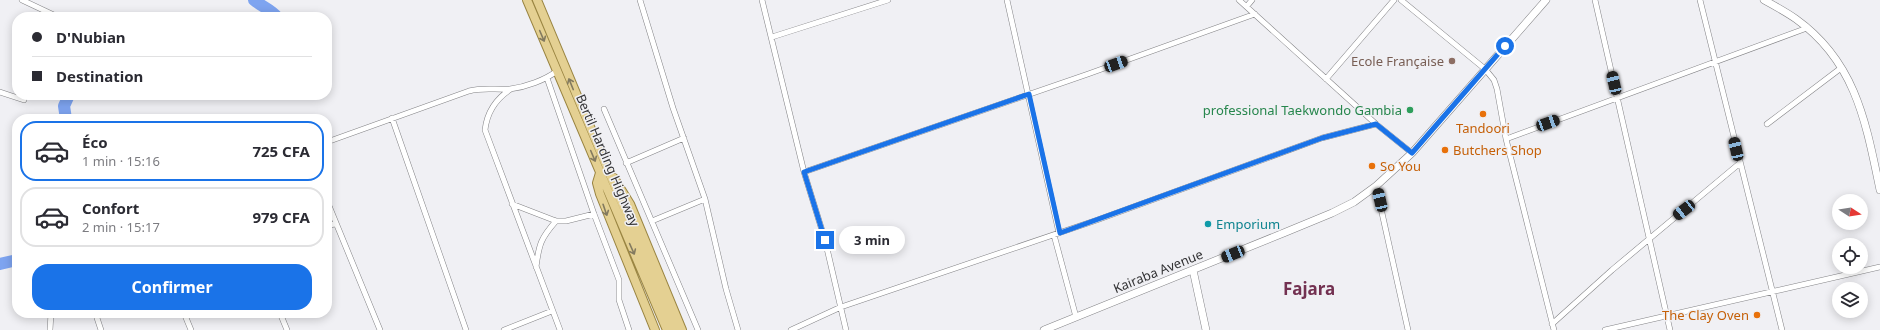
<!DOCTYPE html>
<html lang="fr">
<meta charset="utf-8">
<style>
:root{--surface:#fff;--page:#f2f2f3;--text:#2b2b33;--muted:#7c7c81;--line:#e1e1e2;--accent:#1a73e8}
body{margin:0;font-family:"Noto Sans",sans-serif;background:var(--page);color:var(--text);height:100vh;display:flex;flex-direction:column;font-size:15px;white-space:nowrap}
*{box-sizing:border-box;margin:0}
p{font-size:13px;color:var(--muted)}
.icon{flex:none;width:22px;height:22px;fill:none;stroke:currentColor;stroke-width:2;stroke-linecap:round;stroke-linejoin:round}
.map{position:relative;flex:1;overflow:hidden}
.panel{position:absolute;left:12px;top:114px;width:320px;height:204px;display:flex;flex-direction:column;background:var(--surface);border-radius:16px;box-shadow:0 2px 10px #0003}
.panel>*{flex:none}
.banner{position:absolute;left:12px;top:12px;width:320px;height:88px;border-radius:16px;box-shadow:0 2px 10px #0003;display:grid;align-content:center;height:88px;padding:0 20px;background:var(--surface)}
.needle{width:26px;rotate:102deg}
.controls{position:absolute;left:1832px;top:194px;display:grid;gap:8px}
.controls a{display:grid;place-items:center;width:36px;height:36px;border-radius:50%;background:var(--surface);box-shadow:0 2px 10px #0003;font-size:20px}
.end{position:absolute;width:18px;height:18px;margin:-9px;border:5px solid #1a73e8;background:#fff;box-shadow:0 0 0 2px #fff}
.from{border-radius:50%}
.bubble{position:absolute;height:28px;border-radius:14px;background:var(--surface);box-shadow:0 2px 10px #0003;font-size:13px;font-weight:700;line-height:28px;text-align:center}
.car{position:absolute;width:12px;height:24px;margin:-12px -6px;border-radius:5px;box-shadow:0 0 3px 1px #0007;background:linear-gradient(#222 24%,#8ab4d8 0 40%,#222 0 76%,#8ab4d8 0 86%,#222 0)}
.banner b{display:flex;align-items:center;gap:14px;height:38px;font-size:15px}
.banner b+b{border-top:1px solid var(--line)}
.banner i{width:10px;height:10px;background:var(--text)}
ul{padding:7px 0 0;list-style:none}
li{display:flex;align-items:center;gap:12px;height:60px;margin:0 8px 6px;padding:0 12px;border:2px solid var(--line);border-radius:16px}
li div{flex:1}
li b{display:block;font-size:15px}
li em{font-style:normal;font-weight:700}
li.current{border-color:var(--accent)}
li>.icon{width:36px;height:36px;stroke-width:1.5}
.action{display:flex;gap:8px;margin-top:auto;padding:8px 20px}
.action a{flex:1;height:46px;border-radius:16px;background:var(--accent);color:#fff;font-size:16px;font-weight:700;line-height:46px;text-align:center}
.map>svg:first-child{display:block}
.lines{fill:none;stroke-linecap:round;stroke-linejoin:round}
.river{stroke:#7ea4f0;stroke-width:12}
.street-casing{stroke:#838386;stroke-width:6}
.secondary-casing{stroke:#838386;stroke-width:8}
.primary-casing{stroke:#9a8542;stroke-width:10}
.street{stroke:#fff;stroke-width:5}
.secondary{stroke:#fff;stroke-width:7}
.primary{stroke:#e4d092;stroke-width:8}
.oneway{stroke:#837a5f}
.route{stroke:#1a73e8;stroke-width:5}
.education-dot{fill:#8d6e63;stroke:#f0f0f4;stroke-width:1.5}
.leisure-dot{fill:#2e9e5b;stroke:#f0f0f4;stroke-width:1.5}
.food-dot{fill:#e8710a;stroke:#f0f0f4;stroke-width:1.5}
.culture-dot{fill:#0f9aa8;stroke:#f0f0f4;stroke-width:1.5}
.labels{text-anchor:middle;stroke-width:3;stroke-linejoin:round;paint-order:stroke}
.education-label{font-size:13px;fill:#785e54;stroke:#f0f0f4;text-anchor:end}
.leisure-label{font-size:13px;fill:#27864d;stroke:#f0f0f4;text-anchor:end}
.food-label{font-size:13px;fill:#c56008;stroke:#f0f0f4;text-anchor:start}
.street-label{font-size:13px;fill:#333335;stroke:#f0f0f4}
.culture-label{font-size:13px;fill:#0d838f;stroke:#f0f0f4;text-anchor:start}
.district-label{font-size:17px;font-weight:bold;fill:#733151;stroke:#f0f0f4}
</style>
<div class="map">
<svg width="1880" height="330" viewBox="0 0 1880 330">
<rect width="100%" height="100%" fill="#f0f0f4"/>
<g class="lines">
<path class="river" d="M254,0c7,6 18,10 23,17
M66,119l-2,-13 5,-11
M0,264l17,-4"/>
<g class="street-casing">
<path id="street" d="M22,0l36,17
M640,0l33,108 32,91 21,90 12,41
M762,0l42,172 21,68 21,90
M1007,0l52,233
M1239,0l137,124 36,29
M1401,0l84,69 9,11 3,9 9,50 48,191
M1595,0l75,330
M1700,0l82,330
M1247,6l5,-6
M772,37l116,-37
M547,78l47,136 25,66v20l10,30
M1326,79l68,-79
M511,89c-14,9 -24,23 -26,41l75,200
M0,92l24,8
M604,109l94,221
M392,118l74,212
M1767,124l74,-56
M1506,139l301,-111
M327,142l142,-51c14,-4 27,-1 41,-2 16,-2 35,-9 47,-18
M626,163l58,-25
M804,172l284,-98 167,-60
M1376,186l32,144
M327,201l53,129
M512,204l44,17h10l28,-7
M652,221l53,-22
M327,227l9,-4
M1054,235l22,82
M536,267c3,-23 5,-29 20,-46
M184,313l7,17
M280,313l7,17
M97,318l4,12
M1552,324l60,-54 128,-107
M50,330l1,-17
M504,330l48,-19
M791,330l50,-23 256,-87 225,-82 54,-14
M1605,330l275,-63"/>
</g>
<g class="secondary-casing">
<path id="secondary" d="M1764,0c11,6 22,12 32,19 60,43 70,104 84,171
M1193,270l13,60
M1044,330l242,-98 46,-19 22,-11 22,-16 36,-33 134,-153"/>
</g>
<g class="primary-casing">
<path id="primary" d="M527,0l140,330
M537,0l138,330
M600,173l-3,10 3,11 55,136
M614,178l16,26 52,126"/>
</g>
<use href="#street" class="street"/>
<use href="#secondary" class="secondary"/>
<use href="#primary" class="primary"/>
</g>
<defs><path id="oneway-shaft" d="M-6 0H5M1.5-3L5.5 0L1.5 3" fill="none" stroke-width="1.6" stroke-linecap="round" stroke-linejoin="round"/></defs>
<g class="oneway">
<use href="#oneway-shaft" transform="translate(542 36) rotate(67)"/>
<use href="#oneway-shaft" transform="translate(571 84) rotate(-112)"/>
<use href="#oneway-shaft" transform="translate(593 156) rotate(67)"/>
<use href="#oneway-shaft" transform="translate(605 210) rotate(71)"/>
<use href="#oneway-shaft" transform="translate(632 249) rotate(66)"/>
</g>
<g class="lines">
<path class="route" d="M825,240l-21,-68 225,-78 31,139 262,-95 54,-14 36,29 93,-107"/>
</g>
<circle class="education-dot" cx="1452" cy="61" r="4"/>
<circle class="leisure-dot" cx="1410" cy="110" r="4"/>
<g class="food-dot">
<circle cx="1483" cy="114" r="4"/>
<circle cx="1445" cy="150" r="4"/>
<circle cx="1372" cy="166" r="4"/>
<circle cx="1757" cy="315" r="4"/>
</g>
<circle class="culture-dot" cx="1208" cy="224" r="4"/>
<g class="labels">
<g class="education-label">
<text x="1444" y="66">Ecole Française</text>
</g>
<g class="leisure-label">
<text x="1402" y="115">professional Taekwondo Gambia</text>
</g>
<g class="food-label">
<text x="1483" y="133" text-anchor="middle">Tandoori</text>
<text x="1453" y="155">Butchers Shop</text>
<text x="1380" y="171">So You</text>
<text x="1749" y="320" text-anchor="end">The Clay Oven</text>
</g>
<g class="street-label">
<text transform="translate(608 160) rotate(67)" y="5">Bertil Harding Highway</text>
<text transform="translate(1158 271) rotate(-22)" y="5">Kairaba Avenue</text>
</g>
<g class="culture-label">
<text x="1216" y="229">Emporium</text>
</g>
<g class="district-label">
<text x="1309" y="295">Fajara</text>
</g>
</g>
</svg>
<div class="controls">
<a><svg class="needle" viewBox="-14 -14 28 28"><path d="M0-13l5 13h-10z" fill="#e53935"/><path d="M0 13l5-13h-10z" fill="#7c7c81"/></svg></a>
<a><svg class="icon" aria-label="locate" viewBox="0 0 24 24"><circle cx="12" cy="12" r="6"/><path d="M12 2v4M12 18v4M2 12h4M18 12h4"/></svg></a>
<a><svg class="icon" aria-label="layers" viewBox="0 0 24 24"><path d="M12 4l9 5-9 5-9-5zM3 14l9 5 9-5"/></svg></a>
</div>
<i class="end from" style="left:1505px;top:46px"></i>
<i class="end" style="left:825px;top:240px"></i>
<div class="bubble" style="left:839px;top:226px;width:66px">3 min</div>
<i class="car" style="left:1116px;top:64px;rotate:70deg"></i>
<i class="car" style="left:1614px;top:83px;rotate:347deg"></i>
<i class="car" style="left:1548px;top:123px;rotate:70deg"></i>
<i class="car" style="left:1736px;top:149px;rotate:347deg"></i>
<i class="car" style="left:1380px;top:200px;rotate:347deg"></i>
<i class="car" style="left:1684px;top:210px;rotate:232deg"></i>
<i class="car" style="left:1233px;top:254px;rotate:248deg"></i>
<div class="banner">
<b><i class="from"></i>D'Nubian</b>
<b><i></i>Destination</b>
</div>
<section class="panel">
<ul>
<li class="current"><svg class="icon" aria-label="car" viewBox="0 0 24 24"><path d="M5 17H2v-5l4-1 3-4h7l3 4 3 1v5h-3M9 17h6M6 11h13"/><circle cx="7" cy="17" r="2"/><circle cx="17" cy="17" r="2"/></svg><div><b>Éco</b><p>1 min · 15:16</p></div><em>725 CFA</em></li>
<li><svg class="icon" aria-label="car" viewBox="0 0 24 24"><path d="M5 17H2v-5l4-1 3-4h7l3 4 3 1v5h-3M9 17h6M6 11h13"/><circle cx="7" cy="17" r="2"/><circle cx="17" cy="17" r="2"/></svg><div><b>Confort</b><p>2 min · 15:17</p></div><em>979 CFA</em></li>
</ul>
<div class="action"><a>Confirmer</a></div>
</section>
</div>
